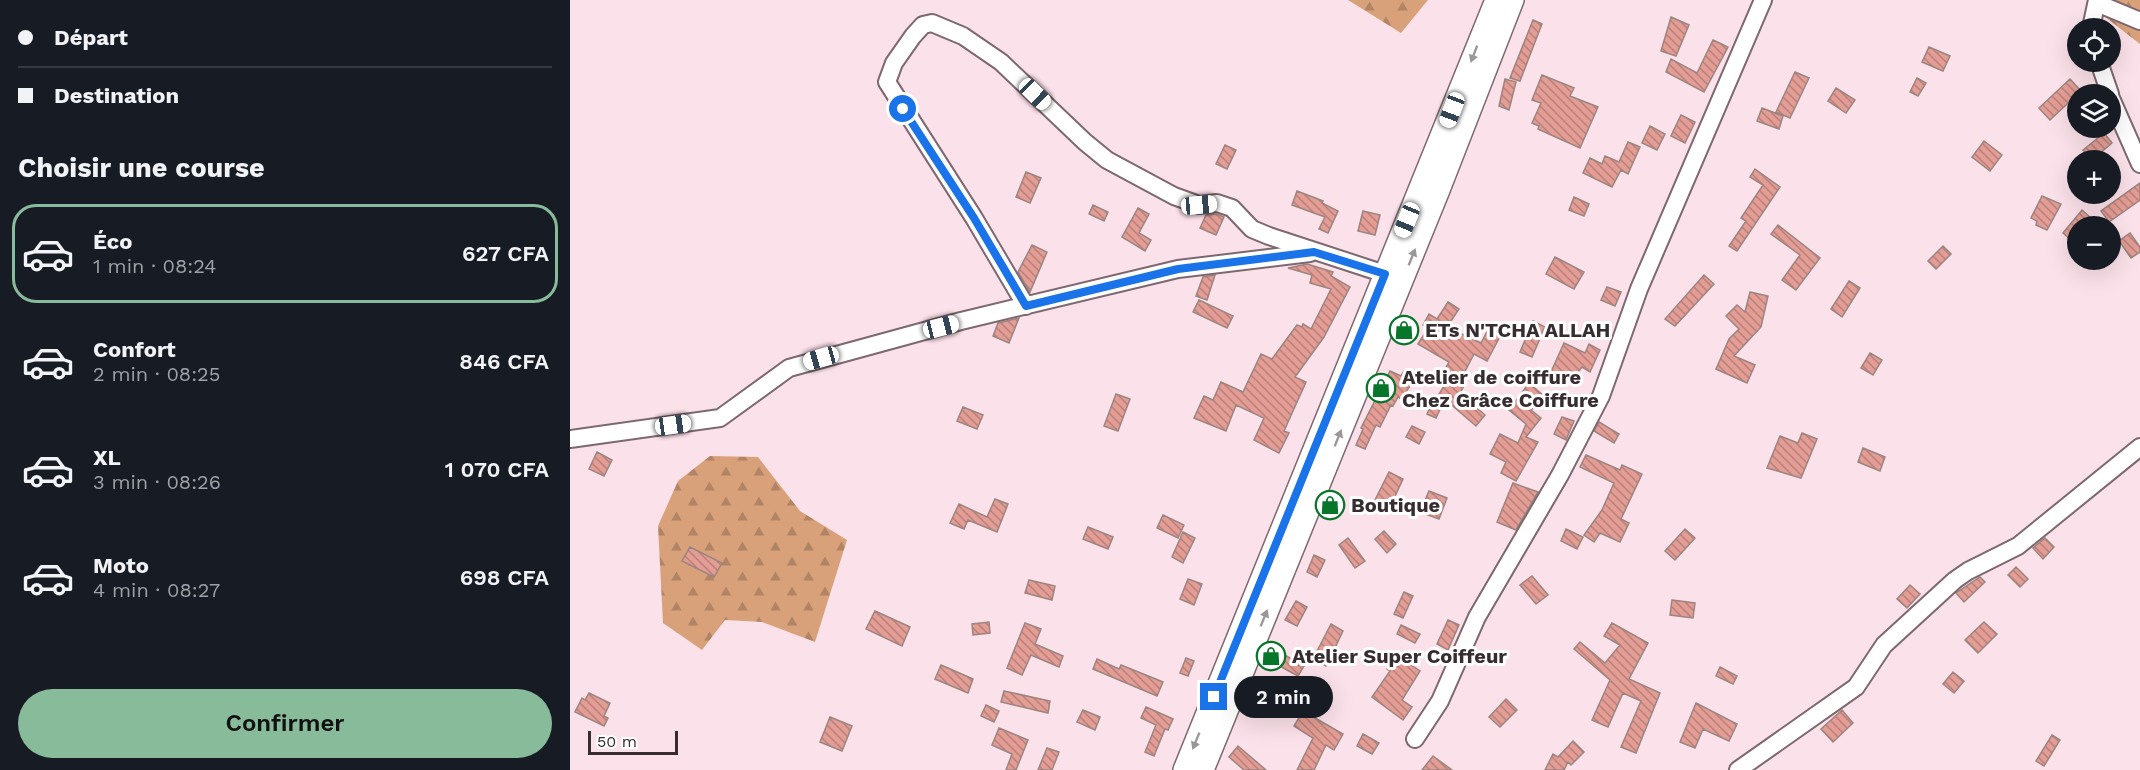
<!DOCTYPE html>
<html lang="fr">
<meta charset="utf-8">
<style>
:root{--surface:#171b24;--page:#20242c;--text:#f1f3f6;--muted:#9ea1a6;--line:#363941;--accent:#88bb9a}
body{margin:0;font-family:"Work Sans",sans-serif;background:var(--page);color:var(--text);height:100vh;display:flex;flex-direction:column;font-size:22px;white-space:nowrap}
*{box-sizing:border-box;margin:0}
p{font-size:20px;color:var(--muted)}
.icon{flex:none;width:33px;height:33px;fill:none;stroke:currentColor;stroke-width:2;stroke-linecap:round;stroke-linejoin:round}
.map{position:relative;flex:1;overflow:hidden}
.panel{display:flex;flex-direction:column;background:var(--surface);width:570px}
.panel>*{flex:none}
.top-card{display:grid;align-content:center;height:132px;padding:0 18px;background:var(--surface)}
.controls{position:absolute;left:1497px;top:18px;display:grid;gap:12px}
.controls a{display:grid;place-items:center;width:54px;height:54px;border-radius:50%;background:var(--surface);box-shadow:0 6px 24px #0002;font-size:30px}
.scale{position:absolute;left:18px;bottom:15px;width:90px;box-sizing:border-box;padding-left:6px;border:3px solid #372d30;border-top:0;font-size:16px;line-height:21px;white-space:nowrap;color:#372d30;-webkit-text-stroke:4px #fff;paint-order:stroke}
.end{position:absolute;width:27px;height:27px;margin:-14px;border:8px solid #1a73e8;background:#fff;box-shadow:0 0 0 3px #fff}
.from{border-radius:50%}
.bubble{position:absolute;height:42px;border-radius:21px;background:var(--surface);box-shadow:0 6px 24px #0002;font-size:20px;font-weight:600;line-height:42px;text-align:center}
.car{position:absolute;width:18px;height:36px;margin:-18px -9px;border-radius:8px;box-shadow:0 0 4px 2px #0007;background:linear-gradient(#fff 24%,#345 0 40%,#fff 0 76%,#345 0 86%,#fff 0)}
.top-card b{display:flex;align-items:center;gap:21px;height:57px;font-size:22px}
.top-card b+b{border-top:2px solid var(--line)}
.top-card i{width:15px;height:15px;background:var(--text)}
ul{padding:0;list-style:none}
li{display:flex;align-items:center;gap:18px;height:99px;margin:0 12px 9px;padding:0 6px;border:3px solid transparent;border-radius:24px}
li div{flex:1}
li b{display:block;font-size:22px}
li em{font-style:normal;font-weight:600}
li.current{border-color:var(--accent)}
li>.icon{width:54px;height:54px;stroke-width:1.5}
h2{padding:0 18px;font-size:27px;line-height:72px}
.cta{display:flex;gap:12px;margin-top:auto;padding:12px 18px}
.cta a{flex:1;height:69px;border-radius:36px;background:var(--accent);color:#111;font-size:24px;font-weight:600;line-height:69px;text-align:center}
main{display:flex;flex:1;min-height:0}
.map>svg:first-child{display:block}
.forest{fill:url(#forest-firs)}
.building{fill:url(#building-back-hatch);stroke:#9c8481;stroke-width:1.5}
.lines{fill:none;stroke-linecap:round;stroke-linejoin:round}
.minor-casing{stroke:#7e686f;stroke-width:20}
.major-casing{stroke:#7e686f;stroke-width:24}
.minor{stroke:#fff;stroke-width:16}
.major{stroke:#fff;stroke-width:21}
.oneway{fill:#9b9698}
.route{stroke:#1a73e8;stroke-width:8}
.labels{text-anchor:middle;stroke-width:6;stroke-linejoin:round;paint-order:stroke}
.poi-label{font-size:20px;font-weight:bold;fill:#372d30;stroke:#fff;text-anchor:start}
</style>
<main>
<section class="panel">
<div class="top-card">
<b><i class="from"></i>Départ</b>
<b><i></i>Destination</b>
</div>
<h2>Choisir une course</h2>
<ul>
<li class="current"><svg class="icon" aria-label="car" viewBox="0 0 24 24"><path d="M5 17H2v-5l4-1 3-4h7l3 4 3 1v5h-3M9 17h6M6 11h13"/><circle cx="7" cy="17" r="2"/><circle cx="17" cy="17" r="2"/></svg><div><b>Éco</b><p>1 min · 08:24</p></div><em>627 CFA</em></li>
<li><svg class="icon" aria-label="car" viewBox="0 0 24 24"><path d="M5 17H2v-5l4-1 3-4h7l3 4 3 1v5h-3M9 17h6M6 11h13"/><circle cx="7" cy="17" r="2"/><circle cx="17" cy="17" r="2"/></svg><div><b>Confort</b><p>2 min · 08:25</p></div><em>846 CFA</em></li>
<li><svg class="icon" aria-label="car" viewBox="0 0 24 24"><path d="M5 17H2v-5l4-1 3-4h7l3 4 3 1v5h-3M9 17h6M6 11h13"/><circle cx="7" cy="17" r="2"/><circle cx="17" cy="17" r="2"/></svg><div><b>XL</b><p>3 min · 08:26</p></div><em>1 070 CFA</em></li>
<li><svg class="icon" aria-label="car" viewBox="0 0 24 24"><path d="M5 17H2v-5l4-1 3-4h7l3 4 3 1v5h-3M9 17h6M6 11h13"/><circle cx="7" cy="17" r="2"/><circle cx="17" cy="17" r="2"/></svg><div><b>Moto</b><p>4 min · 08:27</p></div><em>698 CFA</em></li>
</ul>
<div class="cta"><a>Confirmer</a></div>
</section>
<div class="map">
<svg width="1570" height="770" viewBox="0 0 1570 770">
<defs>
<pattern id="forest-firs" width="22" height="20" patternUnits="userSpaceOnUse" patternTransform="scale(1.5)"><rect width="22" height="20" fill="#d8a179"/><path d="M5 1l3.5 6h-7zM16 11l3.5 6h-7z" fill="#b08464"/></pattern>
<pattern id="building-back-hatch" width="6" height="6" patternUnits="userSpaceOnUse" patternTransform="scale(1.5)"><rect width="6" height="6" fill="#e39d94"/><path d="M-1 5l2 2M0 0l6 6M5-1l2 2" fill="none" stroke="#b98079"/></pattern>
</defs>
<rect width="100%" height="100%" fill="#fbe1e9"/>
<path class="forest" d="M778,0h80l-27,33z
M1522,0h48v44l-49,-38z
M140,456l48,1 42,54 47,29 -32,102 -53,-20 -37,-2 -23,30 -39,-27 -5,-97 20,-45z"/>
<path class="building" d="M1101,17l18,8 -13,31 -15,-5z
M963,20l9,4 -22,57 -10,-3z
M1143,40l15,7 -24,45 -38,-20 5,-13 26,14z
M1359,47l21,9 -7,15 -21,-9z
M1225,72l14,6 -19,40 -14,-6z
M972,75l32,13 -4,8 28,11 -18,41 -42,-19 1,-3 -7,-3 9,-20 -9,-3z
M1347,78l9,5 -8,13 -8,-4z
M935,79l11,3 -7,28 -10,-4z
M1500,79l11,12 -31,29 -11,-12z
M1266,88l19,12 -9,13 -18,-12z
M1192,108l21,8 -4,13 -22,-8z
M1111,115l14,7 -10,21 -14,-7z
M1080,126l15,8 -8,16 -15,-7z
M1534,133l8,10 -20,17 -9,-10z
M1414,141l18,14 -12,16 -18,-14z
M1058,142l12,5 -12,27 -7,-4 -9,17 -29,-14 7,-15 12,6 3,-8 14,6z
M655,145l11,5 -9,19 -11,-5z
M1185,169l25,18 -43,64 -8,-5 17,-25 -5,-3 22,-33 -13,-8z
M456,172l15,6 -11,25 -14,-6z
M1570,183v17l-31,22 -8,-11z
M727,191l26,10 -1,2 16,8 -10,22 -9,-4 6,-12 -33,-12z
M1472,196l19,8 -14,26 -11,-5 1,-4 -6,-3z
M1004,197l15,7 -5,12 -15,-6z
M523,205l15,7 -4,9 -15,-7z
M568,208l11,6 -10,19 12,7 -6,11 -23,-14z
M1512,210l9,8 -7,8h-6v8l-6,7 -9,-8z
M793,211l17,4 -5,20 -17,-4z
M646,214l8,3 -8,18 -16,-7 6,-13z
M1208,225l42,33 -24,32 -14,-10 18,-25 -29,-21z
M1560,233l10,14v5l-9,6 -12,-17z
M462,245l15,7 -17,40 -12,-20z
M1373,246l8,8 -15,15 -8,-8z
M985,257l29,15 -10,17 -28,-15z
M737,264l26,8 -2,4 19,11 -26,50 -29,40 11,5 -22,49 5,2 -10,20 -25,-13 10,-22 -28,-13 -10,26 -32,-13 10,-22 9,4 8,-18 22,10 18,-38 11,5 25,-34 5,2 1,-3 8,5 20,-40 -21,-6 2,-8 -24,-7z
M645,275l-8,25 -11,-4 7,-19z
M1134,275l10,9 -39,42 -10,-7z
M1279,281l11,7 -18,29 -11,-8z
M1037,287l14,5 -6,14 -14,-6z
M1180,292l18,4 -7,31 -27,29 21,9 -8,18 -31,-14 13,-30 10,-10 -13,-13 11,-11 8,7z
M629,300l34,16 -6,12 -34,-16z
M878,302l11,7 -12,18 34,16 11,-21 12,7 -17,32 -13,-7 -14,27 5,3 -5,9 25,22 -9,11 -37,-32 13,-21 -7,-4 4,-7 -31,-18 10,-16 -5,-3 6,-11 8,5z
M449,318l-10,25 -16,-7 5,-13z
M963,321l12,6 -13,30 -12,-5z
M994,343l21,10 4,-9 11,6 -10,22 -8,-5 -12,15 -19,-10z
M1300,353l12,7 -9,15 -12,-7z
M820,371l11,5 3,-5 11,8 -14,20 -3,-2 -5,9 -2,-1 -11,22 -4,-2 -11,24 -9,-4 7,-16 -2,-1z
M959,383l15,13 -13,14 10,8 -15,19 12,5 -22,39 -15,-8 5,-11 -16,-8 10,-20 18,9 8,-19 -17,-14z
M546,394l14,5 -12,32 -14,-5z
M864,398l9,5 -7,15 -9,-4z
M393,407l20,8 -6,14 -20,-8z
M992,417l12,4 -8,19 -12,-6z
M1029,422l20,12 -5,9 -20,-12z
M842,426l13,6 -6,12 -13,-7z
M1232,433l15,6 -16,39 -34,-10 13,-32 18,7z
M1293,448l22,9 -5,14 -22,-9z
M27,452l15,8 -8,16 -15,-7z
M1016,455l34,15 2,-5 20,9 -21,45 8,4 -9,19 -20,-9 -6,9 -10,-7 18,-25 12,-27 -34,-16z
M819,472l14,7 -14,30 -15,-7z
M943,483l25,9 -22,38 -19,-8z
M859,491l18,7 -8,21 -19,-7z
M425,499l13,5 -11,28 -29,-12 -4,9 -14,-6 9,-19 28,13z
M593,515l21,10 -6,13 -21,-10z
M518,527l25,10 -5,12 -25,-10z
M996,529l17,8 -6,12 -16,-8z
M1115,529l10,9 -20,22 -10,-9z
M814,531l12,13 -9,9 -12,-14z
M613,532l12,6 -12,25 -11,-6z
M778,538l17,23 -10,7 -16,-23z
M1475,538l9,9 -11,12 -10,-11z
M120,547l32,16 -8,14 -32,-16z
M744,555l11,5 -8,17 -10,-5z
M1446,567l12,12 -8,8 -12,-12z
M962,576l16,19 -12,9 -16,-19z
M1410,577l5,5 -21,20 -8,-9z
M618,579l14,5 -8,21 -14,-6z
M459,580l26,6 -3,14 -27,-7z
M1340,585l10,9 -13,14 -10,-9z
M834,592l9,4 -10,22 -9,-4z
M1102,600l23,3 -2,15 -23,-3z
M726,601l11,6 -10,19 -12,-6z
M305,611l35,16 -8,19 -36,-17z
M878,620l11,5 -11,25 -11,-6z
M419,622l1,11 -17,2 -1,-11z
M1414,622l13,12 -19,19 -13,-13z
M455,623l16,6 -6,15 28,12 -4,11 -28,-12 -9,20 -15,-7z
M1042,623l36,20 -19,36 31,14 -24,60 -15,-6 20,-46 -18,-8 -15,34 -16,-7 18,-40 -36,-31 6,-7 25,21 15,-18 -16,-9z
M761,624l12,7 -17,35 -13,-7z
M831,625l19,9 -5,9 -18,-9z
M706,650l28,16 -6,10 -28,-15z
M826,655l24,16 -18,29 10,7 -9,13 -31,-23 18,-26 -3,-2z
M616,658l8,3 -6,15 -8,-3z
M527,659l22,10 2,-4 42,17 -6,14 -64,-27z
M371,665l32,14 -5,14 -33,-14z
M1150,667l17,9 -4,8 -17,-8z
M1383,672l11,9 -10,12 -11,-9z
M434,691l46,10 -2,12 -47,-11z
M19,693l21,10 -6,13 4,2 -4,8 -29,-14 7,-14 3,2z
M936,699l11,11 -17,17 -11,-10z
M1126,703l41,21 -8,17 -26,-12 -8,19 -15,-6z
M416,705l13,6 -5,11 -13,-6z
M576,707l27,12 -5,11 -3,-1 -11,27 -9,-4 11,-27 -15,-7z
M513,710l17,7 -5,13 -18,-8z
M1272,710l11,13 -20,19 -12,-13z
M733,711l40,23 -9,16 -8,-5 -12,25h-17l16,-32 -19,-12z
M260,717l22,9 -10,25 -22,-9z
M429,728l29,12 -12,30h-10l6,-16 -20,-9z
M793,734l16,9 -7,11 -15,-8z
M1482,735l8,5 -16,26 -8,-5z
M1003,741l11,11 -13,13 -3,-3 -4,8h-19l8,-16 5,3z
M668,746l28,24h-22l-15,-13z
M477,748l12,4 -7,18h-14z
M863,756l19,14h-30z"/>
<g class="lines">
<g class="minor-casing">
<path id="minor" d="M1527,3l43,18
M1521,28l6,-28
M1529,62l11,32
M1540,96l30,68
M456,306l-52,-88 -87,-136 7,-19 19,-27 10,-11 9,-2 31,13 38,26 84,80 22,18 67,36 25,9 18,-2 15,5 20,21 17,7 116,38
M0,439l150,-21 69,-50 172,-47 217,-52 132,-16
M845,739l25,-38 37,-84 83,-142 41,-79 38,-107 124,-289
M1168,770l118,-83 28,-42 71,-65 13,-9 50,-25 122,-99"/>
</g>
<g class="major-casing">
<path id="major" d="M614,770l312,-770
M633,770l236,-580 74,-190"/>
</g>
<use href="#minor" class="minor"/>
<use href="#major" class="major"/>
</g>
<defs><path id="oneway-solid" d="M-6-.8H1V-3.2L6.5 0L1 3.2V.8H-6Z" transform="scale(1.5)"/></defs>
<g class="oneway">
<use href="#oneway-solid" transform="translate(904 54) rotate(111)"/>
<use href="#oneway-solid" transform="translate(842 257) rotate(-68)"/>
<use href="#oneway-solid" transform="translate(768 438) rotate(-68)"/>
<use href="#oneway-solid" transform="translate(694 618) rotate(-68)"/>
<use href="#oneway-solid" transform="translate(626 741) rotate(112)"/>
</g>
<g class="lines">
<path class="route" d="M333,109l71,109 52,88 152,-37 136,-17 71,22 -171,423"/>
</g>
<defs>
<g id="shop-ring" transform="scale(1.5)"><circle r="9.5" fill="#fff" stroke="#08762a" stroke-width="1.5"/><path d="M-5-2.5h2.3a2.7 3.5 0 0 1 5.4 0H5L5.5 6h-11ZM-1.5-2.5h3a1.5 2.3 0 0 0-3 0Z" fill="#08762a"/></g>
</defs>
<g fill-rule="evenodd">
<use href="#shop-ring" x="834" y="330"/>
<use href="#shop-ring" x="811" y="388"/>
<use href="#shop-ring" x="760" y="505"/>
<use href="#shop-ring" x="701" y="656"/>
</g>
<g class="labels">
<g class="poi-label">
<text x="855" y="337">ETs N'TCHA ALLAH</text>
<text x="832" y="384">Atelier de coiffure<tspan x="832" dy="23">Chez Grâce Coiffure</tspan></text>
<text x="781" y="512">Boutique</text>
<text x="722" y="663">Atelier Super Coiffeur</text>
</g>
</g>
</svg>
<div class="controls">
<a><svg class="icon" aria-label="locate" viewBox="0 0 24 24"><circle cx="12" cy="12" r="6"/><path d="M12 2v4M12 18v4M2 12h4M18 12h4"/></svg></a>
<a><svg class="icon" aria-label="layers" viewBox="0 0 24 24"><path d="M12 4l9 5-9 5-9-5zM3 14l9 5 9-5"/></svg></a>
<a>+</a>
<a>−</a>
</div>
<div class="scale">50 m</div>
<i class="end from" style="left:333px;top:109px"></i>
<i class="end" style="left:644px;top:697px"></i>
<div class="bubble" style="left:664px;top:676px;width:99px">2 min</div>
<i class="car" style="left:465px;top:94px;rotate:134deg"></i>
<i class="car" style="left:882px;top:110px;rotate:201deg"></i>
<i class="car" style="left:629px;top:205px;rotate:85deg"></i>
<i class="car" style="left:837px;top:220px;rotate:202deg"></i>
<i class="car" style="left:371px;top:327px;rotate:76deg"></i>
<i class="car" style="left:251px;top:358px;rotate:254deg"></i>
<i class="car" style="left:103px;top:425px;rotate:82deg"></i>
</div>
</main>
